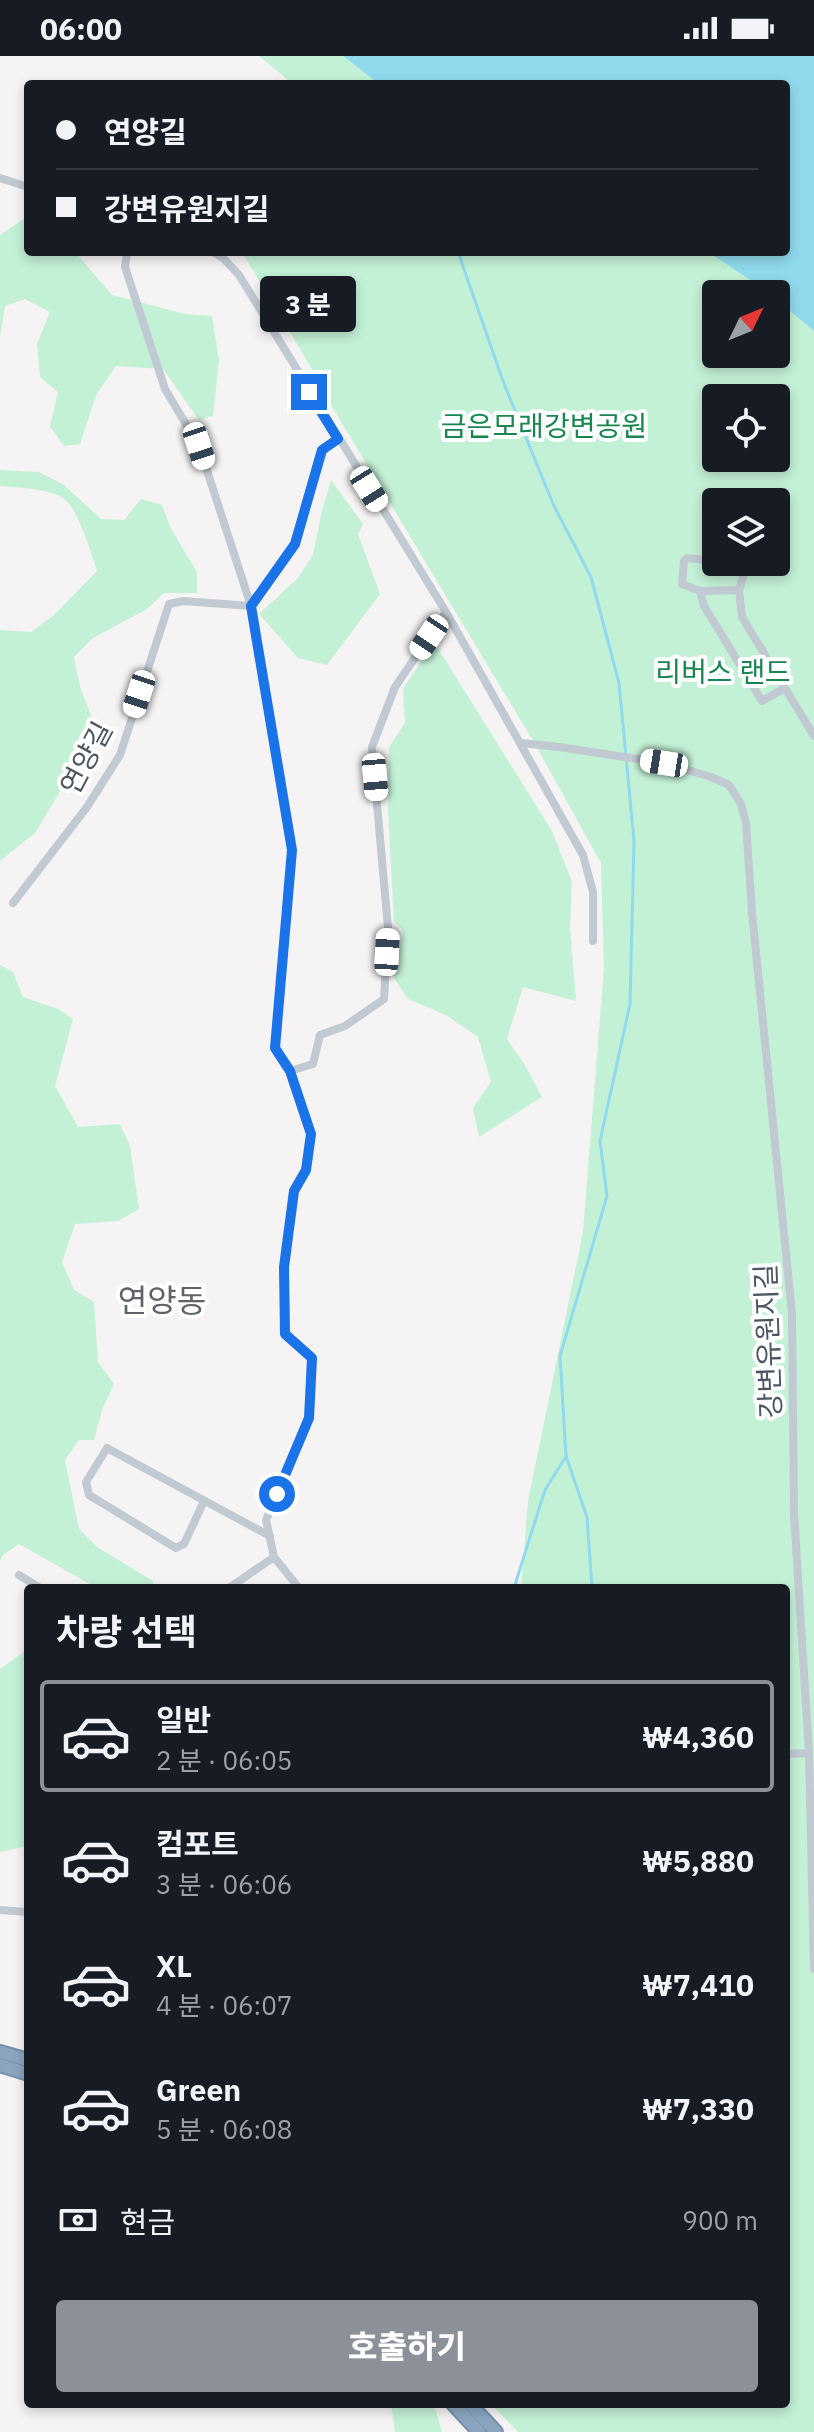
<!DOCTYPE html>
<html lang="ko">
<meta charset="utf-8">
<style>
:root{--surface:#171b24;--page:#242831;--text:#f1f3f6;--muted:#9ea1a6;--line:#363941;--accent:#8c9099}
body{margin:0;font-family:"IBM Plex Sans","Noto Sans KR",sans-serif;background:var(--page);color:var(--text);height:100vh;display:flex;flex-direction:column;font-size:30px;white-space:nowrap}
*{box-sizing:border-box;margin:0}
p{font-size:26px;color:var(--muted)}
.icon{flex:none;width:44px;height:44px;fill:none;stroke:currentColor;stroke-width:2;stroke-linecap:round;stroke-linejoin:round}
.map{position:relative;flex:1;overflow:hidden}
.panel{position:absolute;left:24px;top:1528px;width:766px;height:824px;display:flex;flex-direction:column;background:var(--surface);border-radius:8px;box-shadow:0 4px 12px #0003}
.panel>*{flex:none}
.hud{position:absolute;left:24px;top:24px;width:766px;height:176px;border-radius:8px;box-shadow:0 4px 12px #0003;display:grid;align-content:center;height:176px;padding:0 32px;background:var(--surface)}
.needle{width:52px;rotate:47deg}
.tools{position:absolute;left:702px;top:224px;display:grid;gap:16px}
.tools a{display:grid;place-items:center;width:88px;height:88px;border-radius:8px;background:var(--surface);box-shadow:0 4px 12px #0003;font-size:40px}
.end{position:absolute;width:36px;height:36px;margin:-18px;border:10px solid #1a73e8;background:#fff;box-shadow:0 0 0 4px #fff}
.from{border-radius:50%}
.bubble{position:absolute;height:56px;border-radius:8px;background:var(--surface);box-shadow:0 4px 12px #0003;font-size:26px;font-weight:800;line-height:56px;text-align:center}
.car{position:absolute;width:24px;height:48px;margin:-24px -12px;border-radius:10px;box-shadow:0 0 6px 2px #0007;background:linear-gradient(#fff 24%,#345 0 40%,#fff 0 76%,#345 0 86%,#fff 0)}
.hud b{display:flex;align-items:center;gap:28px;height:76px;font-size:30px}
.hud b+b{border-top:2px solid var(--line)}
.hud i{width:20px;height:20px;background:var(--text)}
ul{padding:0;list-style:none}
li{display:flex;align-items:center;gap:24px;height:112px;margin:0 16px 12px;padding:0 16px;border:4px solid transparent;border-radius:8px}
li div{flex:1}
li b{display:block;font-size:30px}
li em{font-style:normal;font-weight:800}
li.current{border-color:var(--accent)}
li>.icon{width:72px;height:72px;stroke-width:1.5}
h2{padding:0 32px;font-size:36px;line-height:96px}
.pay{display:flex;align-items:center;gap:20px;height:88px;padding:0 32px;font-size:30px}
.pay p{margin-inline-start:auto}
.action{display:flex;gap:16px;margin-top:auto;padding:16px 32px}
.action a{flex:1;height:92px;border-radius:8px;background:var(--accent);color:#fff;font-size:32px;font-weight:800;line-height:92px;text-align:center}
.status{display:flex;justify-content:space-between;align-items:center;height:56px;padding:0 40px;background:var(--surface);direction:ltr}
.status svg{height:22px;fill:currentColor}
.map>svg:first-child{display:block}
.green{fill:#c3f1d5;fill-rule:evenodd}
.water{fill:#90daee}
.lines{fill:none;stroke-linecap:round;stroke-linejoin:round}
.stream{stroke:#90daee;stroke-width:3}
.highway-casing{stroke:#7690ad;stroke-width:16}
.minor{stroke:#c1cad2;stroke-width:8}
.highway{stroke:#8ba5c1;stroke-width:12}
.route{stroke:#1a73e8;stroke-width:10}
.labels{text-anchor:middle;stroke-width:8;stroke-linejoin:round;paint-order:stroke}
.park-label{font-size:28px;fill:#17864f;stroke:#fff}
.street-label{font-size:28px;fill:#4a5661;stroke:#fff}
.quarter-label{font-size:32px;fill:#5f6368;stroke:#fff}
</style>
<div class="status"><b>06:00</b><svg viewBox="0 0 49 12"><path d="M0 12V9h3v3zM5 12V6h3v6zM10 12V3h3v9zM15 12V0h3v12zM26 1h20v11H26zM47 4h2v5h-2z"/></svg></div>
<div class="map">
<svg width="814" height="2376" viewBox="0 0 814 2376">
<rect width="100%" height="100%" fill="#f5f3f3"/>
<path class="green" d="M259,0h84l36,28h-86z
M28,160v36h47l37,43 73,19 27,2 7,44 -6,56 -14,4 -36,-51 -47,-3 -20,29 -16,49 -16,2 -14,-20 8,-34 -18,-15 -3,-33 13,-32 -25,-13 -20,7 -5,32v-103z
M242,196h466l63,42h-55v60h60v-55l38,32v2101h-296l-27,-28h295v-816h-265l7,-87 55,-269 21,-264 -3,-105 -66,-119 -219,-364 -3,-9zM716,342h60v60h-60zM716,446h60v60h-60z
M0,414l39,2 25,13 37,34 23,1 17,-21 21,6 9,24 26,43v21h-33l-17,16 -54,29 -19,19 6,30 16,41 -11,22 -50,83 -35,28v-231l31,2 23,-17 43,-44c-6,-19 -17,-55 -30,-70 -14,-13 -49,-13 -67,-15z
M331,424l32,44 -5,10 22,60 -53,71 -29,-7 -39,-44 39,-36 15,-23 9,-44z
M434,586l118,189 20,51 -2,46 6,73 -53,-14 -16,52 19,28 16,30 -63,40 -6,-29 18,-26 -13,-45 -32,-22 -38,-16 -14,-21 9,-47 -9,-10 -6,-109 1,-65 16,-24 -2,-34z
M0,909l13,7 10,25 35,12 15,10 -18,67 23,41 42,-3 10,22 9,63 -21,12 -43,3 -13,38 12,28 20,12 4,60 16,22 -12,26 -8,30h-15l-14,20 14,69 18,18 56,34 -1,7h-55l-78,-44 -16,11 -3,6z
M28,1593v197l-28,6v-183z
M391,2348h38l7,7 6,21h-47z"/>
<path class="water" d="M343,0h471v275l-35,-29 -3,-8h-5l-63,-42h78v-168h-407z"/>
<g class="lines">
<path class="stream" d="M458,196l45,129 50,123 38,73 28,106 15,158 -4,163 -30,137 7,55 -47,160 6,100 21,61 5,71
M514,1532l31,-98 20,-32"/>
<g class="highway-casing">
<path id="highway" d="M0,1996l28,8
M0,2009l28,9
M453,2348l26,28
M470,2348l26,28"/>
</g>
<path class="minor" d="M0,122l28,9
M127,196l-2,15 40,122 34,57 52,160 41,244 -17,198 15,23 21,63 -5,36 -12,21 -10,76 1,67 27,24 -3,60 -43,102 8,37 25,31
M213,196l10,6 16,17 207,337 137,243 10,37v49
M716,505l-29,-3 -3,3 -2,23 18,7 39,-1
M731,506l16,1 -8,27 3,27 72,119
M700,535l4,15 58,95 23,-13
M521,687l38,4 105,16 47,14 18,8 12,19 5,19 6,89 40,401 2,200 15,240 5,216
M13,847l74,-96 33,-52 49,-151 14,-3 68,5 44,-62 27,-94 16,-11
M290,1015l23,-7 7,-29 25,-9 39,-27 4,-71 -16,-181 23,-60 51,-75
M204,1445l-20,43 -8,4 -87,-53 -3,-13 21,-34 163,88
M19,1519l21,13
M229,1532l45,-31
M786,1698l23,-1
M0,1854l28,2"/>
<use href="#highway" class="highway"/>
</g>
<g class="lines">
<path class="route" d="M277,1438l32,-76 3,-60 -27,-24 -1,-67 10,-76 12,-21 5,-36 -21,-63 -15,-23 17,-198 -41,-244 44,-62 27,-94 16,-11 -29,-47"/>
</g>
<g class="labels">
<g class="park-label">
<text x="544" y="380">금은모래강변공원</text>
<text x="723" y="626">리버스 랜드</text>
</g>
<g class="street-label">
<text transform="translate(86 702) rotate(-62)" y="10">연양길</text>
<text transform="translate(768 1285) rotate(-92)" y="10">강변유원지길</text>
</g>
<g class="quarter-label">
<text x="162" y="1256">연양동</text>
</g>
</g>
</svg>
<div class="tools">
<a><svg class="needle" viewBox="-14 -14 28 28"><path d="M0-13l5 13h-10z" fill="#e53935"/><path d="M0 13l5-13h-10z" fill="#9ea1a6"/></svg></a>
<a><svg class="icon" aria-label="locate" viewBox="0 0 24 24"><circle cx="12" cy="12" r="6"/><path d="M12 2v4M12 18v4M2 12h4M18 12h4"/></svg></a>
<a><svg class="icon" aria-label="layers" viewBox="0 0 24 24"><path d="M12 4l9 5-9 5-9-5zM3 14l9 5 9-5"/></svg></a>
</div>
<i class="end from" style="left:277px;top:1438px"></i>
<i class="end" style="left:309px;top:336px"></i>
<div class="bubble" style="left:260px;top:220px;width:96px">3 분</div>
<i class="car" style="left:199px;top:390px;rotate:162deg"></i>
<i class="car" style="left:369px;top:433px;rotate:148deg"></i>
<i class="car" style="left:429px;top:581px;rotate:214deg"></i>
<i class="car" style="left:139px;top:638px;rotate:198deg"></i>
<i class="car" style="left:664px;top:707px;rotate:279deg"></i>
<i class="car" style="left:375px;top:721px;rotate:175deg"></i>
<i class="car" style="left:387px;top:896px;rotate:3deg"></i>
<div class="hud">
<b><i class="from"></i>연양길</b>
<b><i></i>강변유원지길</b>
</div>
<section class="panel">
<h2>차량 선택</h2>
<ul>
<li class="current"><svg class="icon" aria-label="car" viewBox="0 0 24 24"><path d="M5 17H2v-5l4-1 3-4h7l3 4 3 1v5h-3M9 17h6M6 11h13"/><circle cx="7" cy="17" r="2"/><circle cx="17" cy="17" r="2"/></svg><div><b>일반</b><p>2 분 · 06:05</p></div><em>₩4,360</em></li>
<li><svg class="icon" aria-label="car" viewBox="0 0 24 24"><path d="M5 17H2v-5l4-1 3-4h7l3 4 3 1v5h-3M9 17h6M6 11h13"/><circle cx="7" cy="17" r="2"/><circle cx="17" cy="17" r="2"/></svg><div><b>컴포트</b><p>3 분 · 06:06</p></div><em>₩5,880</em></li>
<li><svg class="icon" aria-label="car" viewBox="0 0 24 24"><path d="M5 17H2v-5l4-1 3-4h7l3 4 3 1v5h-3M9 17h6M6 11h13"/><circle cx="7" cy="17" r="2"/><circle cx="17" cy="17" r="2"/></svg><div><b>XL</b><p>4 분 · 06:07</p></div><em>₩7,410</em></li>
<li><svg class="icon" aria-label="car" viewBox="0 0 24 24"><path d="M5 17H2v-5l4-1 3-4h7l3 4 3 1v5h-3M9 17h6M6 11h13"/><circle cx="7" cy="17" r="2"/><circle cx="17" cy="17" r="2"/></svg><div><b>Green</b><p>5 분 · 06:08</p></div><em>₩7,330</em></li>
</ul>
<div class="pay"><svg class="icon" aria-label="cash" viewBox="0 0 24 24"><path d="M3 7h18v10H3z"/><circle cx="12" cy="12" r="2"/></svg>현금<p>900 m</p></div>
<div class="action"><a>호출하기</a></div>
</section>
</div>
